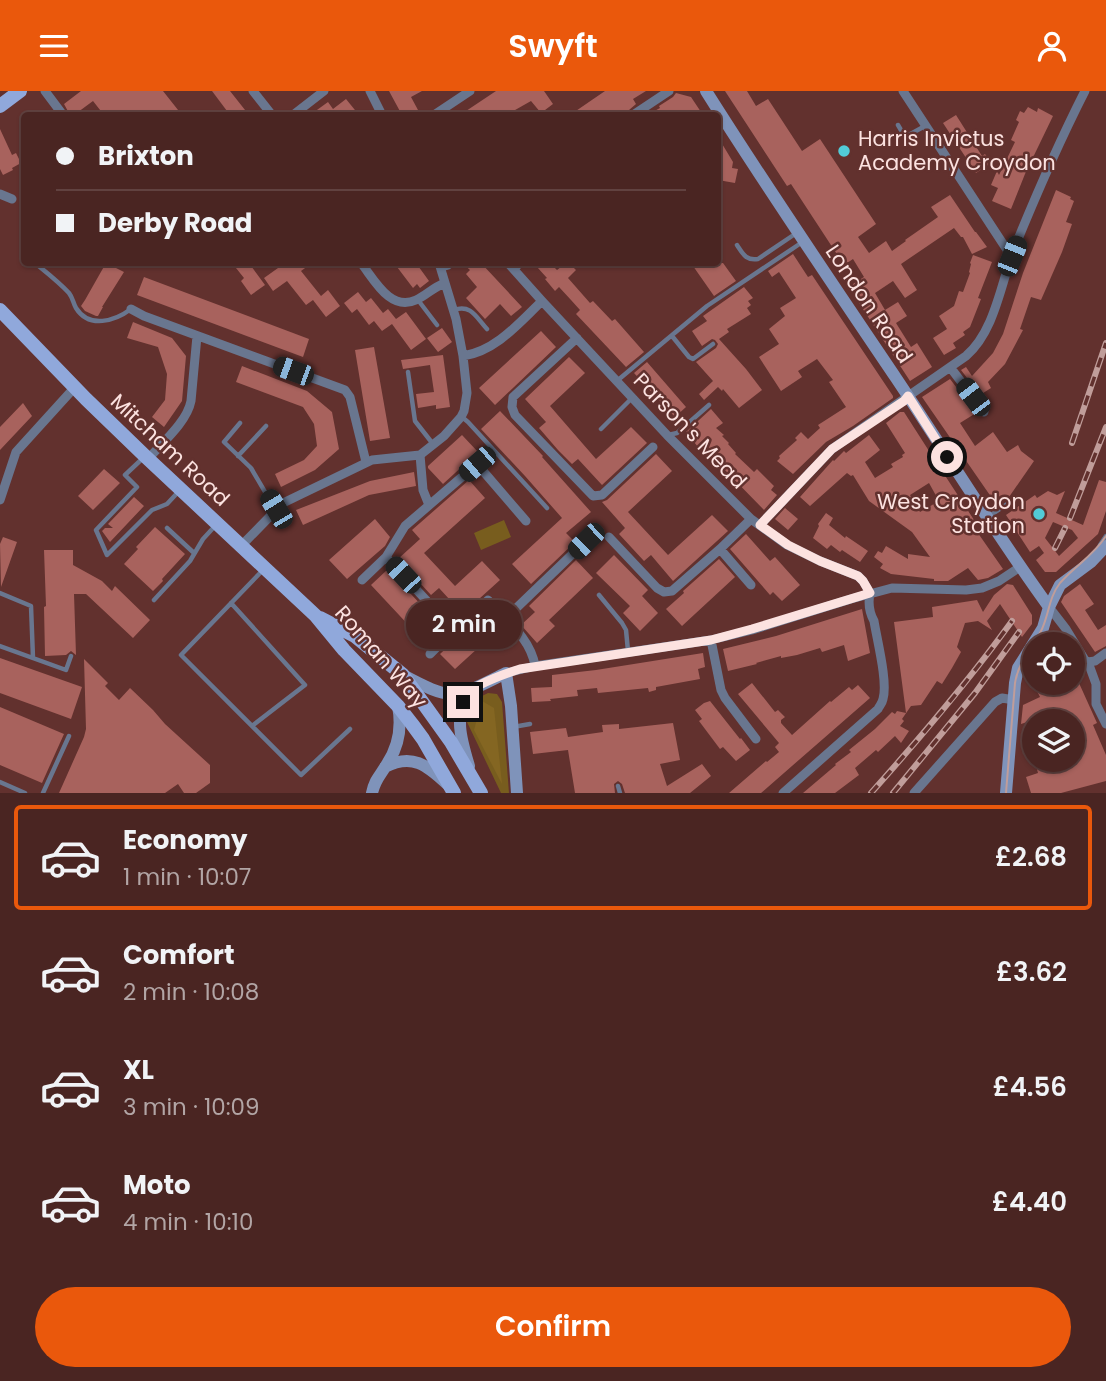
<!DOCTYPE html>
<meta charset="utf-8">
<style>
:root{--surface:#4a2522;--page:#54312f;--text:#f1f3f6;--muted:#b2a5a5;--line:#614240;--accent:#ea580c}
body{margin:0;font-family:Poppins,sans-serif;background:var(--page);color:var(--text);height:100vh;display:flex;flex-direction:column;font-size:26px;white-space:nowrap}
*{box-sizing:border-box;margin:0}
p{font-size:23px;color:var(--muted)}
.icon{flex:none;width:38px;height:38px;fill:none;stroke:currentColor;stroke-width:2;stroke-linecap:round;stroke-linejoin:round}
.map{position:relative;height:702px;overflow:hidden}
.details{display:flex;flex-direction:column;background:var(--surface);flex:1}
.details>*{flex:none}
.guide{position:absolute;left:21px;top:21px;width:700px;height:154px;border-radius:7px;box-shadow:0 2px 5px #0004,0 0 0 2px var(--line);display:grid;align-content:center;height:154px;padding:0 35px;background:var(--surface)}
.tools{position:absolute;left:1022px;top:541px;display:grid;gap:14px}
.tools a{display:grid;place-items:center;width:63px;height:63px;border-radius:50%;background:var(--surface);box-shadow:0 2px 5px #0004,0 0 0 2px var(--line);font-size:35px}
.end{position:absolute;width:32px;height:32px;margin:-16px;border:9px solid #fce2e0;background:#111;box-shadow:0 0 0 4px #111}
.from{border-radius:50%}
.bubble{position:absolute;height:49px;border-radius:24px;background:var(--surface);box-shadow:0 2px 5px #0004,0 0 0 2px var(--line);font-size:23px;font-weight:600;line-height:49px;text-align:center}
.car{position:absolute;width:21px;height:42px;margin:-21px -10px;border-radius:9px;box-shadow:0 0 5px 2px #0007;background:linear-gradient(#222 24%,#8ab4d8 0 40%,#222 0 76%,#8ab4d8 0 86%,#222 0)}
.guide b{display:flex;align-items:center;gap:24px;height:66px;font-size:26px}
.guide b+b{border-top:2px solid var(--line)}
.guide i{width:18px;height:18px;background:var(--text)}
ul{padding:12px 0 0;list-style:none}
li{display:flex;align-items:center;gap:21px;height:105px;margin:0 14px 10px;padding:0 21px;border:4px solid transparent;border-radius:7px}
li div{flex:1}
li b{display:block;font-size:26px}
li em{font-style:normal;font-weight:600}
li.current{border-color:var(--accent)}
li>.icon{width:63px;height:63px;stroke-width:1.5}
.primary-button{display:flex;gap:14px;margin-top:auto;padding:14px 35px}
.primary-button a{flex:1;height:80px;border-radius:42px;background:var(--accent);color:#fff;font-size:28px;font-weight:600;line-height:80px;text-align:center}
header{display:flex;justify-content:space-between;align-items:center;height:91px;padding:0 35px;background:var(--accent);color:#fff;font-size:32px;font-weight:600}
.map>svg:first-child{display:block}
.green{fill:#785d1e}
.forest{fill:#846622}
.building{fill:#a8625d;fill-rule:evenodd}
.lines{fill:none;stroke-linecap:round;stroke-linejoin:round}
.lane{stroke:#69768f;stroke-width:4.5}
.street{stroke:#69768f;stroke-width:9}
.secondary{stroke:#7f93ba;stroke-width:12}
.primary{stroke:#90a8db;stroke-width:14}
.tram{stroke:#c09d9a;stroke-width:2}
.rail-casing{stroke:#c09d9a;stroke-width:6}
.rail{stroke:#62312e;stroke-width:3.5;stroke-dasharray:10;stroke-linecap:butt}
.route{stroke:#fce2e0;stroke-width:9}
.poi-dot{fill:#52cbd7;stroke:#62312e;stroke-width:2.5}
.labels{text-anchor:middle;stroke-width:5;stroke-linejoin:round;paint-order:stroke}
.poi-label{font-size:21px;fill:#fce2e0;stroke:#62312e;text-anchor:start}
.street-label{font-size:21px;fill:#fce2e0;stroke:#62312e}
</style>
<header><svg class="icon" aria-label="menu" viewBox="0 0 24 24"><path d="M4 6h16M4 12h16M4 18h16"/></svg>Swyft<svg class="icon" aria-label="person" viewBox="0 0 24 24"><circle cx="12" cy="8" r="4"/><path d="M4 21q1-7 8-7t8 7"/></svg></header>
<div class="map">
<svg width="1106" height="702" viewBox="0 0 1106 702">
<rect width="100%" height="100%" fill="#62312e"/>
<path class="green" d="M504,429l7,17 -30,13 -7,-17z
M488,602l9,1 5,8 7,91h-8l-34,-71 1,-8 6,-14z"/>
<path class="forest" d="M482,610l12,7 8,76 -28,-54z"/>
<path class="building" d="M81,0h82l19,24h-78l-11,-14 -19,14h-4l-6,-11z
M212,0h18l19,24h-19z
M389,0h33l-11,6 7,13 -3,2 2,3h-15z
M496,0h48l9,13 -12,9 -10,-12 -25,14h-46z
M605,0h41l-13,8 3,5 -7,6 -3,5h-56z
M725,0h22l9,15 12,-7 34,52 18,-12 56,85 -18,13 11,16 17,-12 6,10 14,-10 -1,-1 33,-23 -7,-10 19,-12 25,37h1l11,15 -15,7 -9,-17h-2l-7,-9 -53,36 16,26 -12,8 -12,-17 -18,12 10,17 13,-8 9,14 -11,7 15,24 6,-4 15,24 -22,14 -51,-78 1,-1 -8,-14 1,-4 11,-7 -11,-18 -9,6 -53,-81 -4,2z
M676,2l15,4 12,18h-56l13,-7 -1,-2 14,-9z
M346,8l13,16h-49l18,-13 5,7z
M1028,16l9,5 1,-4 15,8 -28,58 -14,35 -19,-8 6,-13 -7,-3 6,-14 2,4 16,-33 -4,-2 8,-18 -3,-2 4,-9 4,2z
M956,24l26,41 3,-2 6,9 -15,10 -33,-50z
M0,38l12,26 4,-2 5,10 -9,5 1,2 -10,5 -3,-6z
M718,46l15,25 -1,6 6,1 -3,14 -17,-3z
M1056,99l15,7 -1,2 4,2 -8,21 6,2 -10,28 -21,48 -10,-3 -11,32 3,1 -18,34 -17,18 3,6 -11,7 -19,-25 5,-3 6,9 21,-23 10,-19 20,-61z
M793,163l15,23 4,-2 81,121v2l-40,28 -27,16 -33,32 -16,-13 3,-3 -1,-2 18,-16 -2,-2 6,-6 7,7 12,-11 -2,-3 28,-18 -17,-25 4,-2 -16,-21 -19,12 4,6 -21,14 -22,-34 20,-13 -10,-15 16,-13 -5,-8 16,-10 -17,-26 -7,5 -4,-6z
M973,164l19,7 -14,36 3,1 -11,28 -7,5 2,3 -12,8 3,5 -12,7 -11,-17 14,-9 -8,-13 15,-10 5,-15 4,1 7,-19 -1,-1 2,-8 -1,-1z
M106,172l18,9 -22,35h1l-5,9h-2l-11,-5 -4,-5 4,-6z
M232,172h17l16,22 -14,10 -10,-14 3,-3z
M285,172h27l-11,8 20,25 7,-6 12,16 -14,11 -13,-17 -7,5 -19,-24 -14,10 -9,-13z
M394,172h22l13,18 -9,7 -3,-4 -4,4z
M462,172h19l41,44 -11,9 -11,-12 -15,15 -19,-21 11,-11 -11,-13 4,-4z
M543,172h7l7,7 9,-7h3l7,7 -8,8 22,25 3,-2 19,20 3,-2 29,33 -18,15 -50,-53 4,-4 -9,-10 -12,-13 -4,4 -10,-12 2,-1 -10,-11z
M698,172h25l13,18 -22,15 -21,-30z
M144,186l165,62 -6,18 -166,-62z
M744,196l9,11 -5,3 3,4 -4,3 4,6 -24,15 2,3 -10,7 27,30 16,21 -23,18 -16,-19 -1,2 -4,-4 -14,13 -5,-6 14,-13 -17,-19 20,-14 2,-4 -3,-4 -3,-1 -10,7 -10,-15 15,-10 -4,-5z
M358,201l8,10 5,-4 12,15 5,-4 8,10 10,-7 20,27 -15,11 -19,-26 -10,7 -8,-10 -5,4 -12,-16 -5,4 -8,-10z
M133,231l39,16 14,18 -4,45 -18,26 -12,-10 13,-17 2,-26 -9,-27 -31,-9z
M442,237l10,14 -14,10 -11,-14z
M541,240l15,16 -61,58 -16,-17z
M374,256l16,91 -20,3 -15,-91z
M443,264l7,52 -14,2v-4l-18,3 -2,-14 18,-2 -4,-27 -27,4 -2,-9z
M569,266l16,16 -35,33 46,53 35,-32 16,16 -45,42 -24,-26 -6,5 -14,-14 -19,-22 7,-6 -21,-23z
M647,271l39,45 -11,10 -41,-44z
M242,275l65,25 25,21 7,37 -24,21 -34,17 -6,-13 29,-14 13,-14 -3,-22 -11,-17 -67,-25z
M950,288l26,34 -16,10 15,23 18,-14 14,20 11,-7 3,6 13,10 -25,36 -10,7 -1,-2 -2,2 -74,-107z
M23,312l9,13 -32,34v-23z
M711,318l12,14 -7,5 8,7 -2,1 7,7 -1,1 8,9 -1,1 19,18 3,-3 17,17 -3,4 6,5 -13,15 -42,-43 -2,2 -14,-12 -20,-25z
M500,320l43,45 -1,1 49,55 -25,21 9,9 -44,42 -19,-20 50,-46 -37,-42 -44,-47z
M900,321h4l25,39 47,72v6l4,7 23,33 -15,9 -10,2 -10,-12 -20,13h-14v-2l-43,-5 -11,-6 3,-4 -9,-7 4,-6 4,2 4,-7 22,13v-5l22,3 -18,-25 -43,-31 -16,-26 -2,1 -4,-3 -37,33 -10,-9 33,-37 1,1 10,-10 2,2 23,-18 11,15 -15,12 10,16 18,-11 -2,-3 12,-7 -1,-2 3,-2 -19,-30zM929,392l10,18 -19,11 -10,-17z
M462,344l16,17 -35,32 -15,-16v-2z
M656,363l16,17 -44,41 40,43 44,-40 16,16 -55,50 -22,-26 -7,6 -25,-27 6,-6 -23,-26 5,-2z
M104,378l16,14 -27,27 -15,-14z
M414,381l2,14 -47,9 -66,30 -7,-15 74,-29z
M469,389l16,18 -61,55 31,33 27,-25 18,19 -31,28 -2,7 4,4 4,1 10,-8 15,16 -45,41 -15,-15 32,-30 -33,-36 -8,7 -33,-36 22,-20 -8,-9z
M1099,389l7,2v29l-8,23 -42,38h-11l-9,-12 8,-7 -5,-7 -9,6 -24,-37 29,-20 2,3 11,-7 9,4 8,-4 -9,22 27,12zM1053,431l19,8 6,8 -19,18 -14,-18z
M134,406l10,9 -34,36 -8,-11 3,-3h8l-5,-4z
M785,417l13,11 -10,11 -13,-11z
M826,422l7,5 -4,7 16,13 1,-2 22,15 -8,11 -18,-12 -2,2 -9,-7 -4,4 -14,-11 6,-12 -1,-2z
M375,428l15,18 -5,9 -38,33 -18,-19z
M155,436l30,27 -23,25 1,2 -10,10 -29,-27 14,-15 -2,-2z
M746,443l24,27 5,-4 25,28 -18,16 -9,-9 -3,3 -40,-46z
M3,446l14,5 -16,45 -1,-43z
M44,459h29v15l29,16 10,10 3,-5 35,34 -17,18 -47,-44h-12l2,61 -5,-4 -5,4 -21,1 -1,-49 2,-1z
M614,464l34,35 -6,6 16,17 -18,18 -17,-18 7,-7 -34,-33z
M719,468l16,18 -53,49 -16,-17 18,-16 -1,-2z
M576,469l17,18 -44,42 6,6 -18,17 -16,-18 14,-13 -6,-6z
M388,478l56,61 -16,16 -57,-61z
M1007,493l6,1 19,30v9l-10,13 -22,-33 -13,17 5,9 -14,-9 -13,2 -8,24 4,5 -9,16 -10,16 -5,-3 -16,24 -10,1 -9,13 2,2 -4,5 9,5 -8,12 -6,-7 -17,16 -2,-2 -21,18 4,7 -24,18h-32l33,-28 -1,-1 16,-12 -2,-2 26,-21 17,-17 3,2 2,-3 9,2 -12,-91 39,-5 -1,-10 45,-7 6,12 11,-17z
M1080,493l14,20 -9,6 13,20 8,-5v21l-11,6 -34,-50 3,-6z
M862,518l8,44 -22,8 -4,-16 -22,7 -2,-4 -23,7 -16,3v-2l-25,7 1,1 -29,7 -5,-22 53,-13z
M703,562l2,14 -7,2 2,10 -44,8v3l-7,2 -1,-4 -50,5 -1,-5 -20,2 1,6 -28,3 1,2 -19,1 -1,-14 21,-1v-12l44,-5z
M0,567l82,29 -11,32 -71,-26z
M84,568l24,24 -3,3 14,14 11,-12 23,22 12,14 45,41v18l-14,10h-12l-6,-9 -13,9h-106l25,-56 2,-8z
M752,592l23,29 3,-2 7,7 -4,3v3l11,12 38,-34 1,1 18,-15 3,3 6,-5 12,13 -109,95h-32l37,-32 1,1 12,-10 -4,-5 4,-4 -41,-49z
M1033,592h46l18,40 -4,2 13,30v26l-45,12h-30l-5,-16 12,-4 -4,-14h39v-38h-43l-9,3 2,-19 17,-8z
M710,610l30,38 1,-1 9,12 -14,11 -13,-14 -3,2 -21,-28 3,-2 -7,-9 9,-7z
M0,616l64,27 -22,49 -42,-18z
M673,632l7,37 -20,4 7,22 35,-22 9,12 -21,17h-65l-3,-9 -4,-3 -4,3 1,9h-40l-7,-43 -35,4 -3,-22 36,-4 2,9 35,-5 -1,-7 17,-1v5z"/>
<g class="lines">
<path class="lane" d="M898,34l7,12 20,-11
M737,154c6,9 9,16 21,14l37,-25
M35,172c11,9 24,19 34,30 4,5 4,10 7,15 13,21 39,13 55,1
M442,178l7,-2 5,-4
M515,179l9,-7
M418,209l19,25
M454,219c17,-6 22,7 33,19
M672,245l17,21 4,2 20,-15
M408,281l7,49 18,23
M618,289l89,-74 94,-63
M462,326l6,5 79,86
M240,332l-16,19 27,26 24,41
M601,338l31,-31
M668,344l9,-2 32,-28
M238,365l28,-30
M142,368l-17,16 12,12 -41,43 11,25 45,-45 15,-6 13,-14
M988,426l28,-19
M167,437l27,25
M1100,454l6,-9
M262,480l-81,84 120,120 49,-46
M0,502l31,13 2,52
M599,504l23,28 4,7 2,21
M154,509l36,-39 13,-22 12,-13
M231,512l74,82 -53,41
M0,555l66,24 5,-14
M513,636l17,-3
M0,691l25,11
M618,695l2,7
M43,702l26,-57"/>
<path class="street" d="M45,0l18,24
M253,0l19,24
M370,0l12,24
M903,0l108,165
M293,24l31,-24
M434,24l36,-24
M633,24l36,-24
M0,103l12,5
M361,172c13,16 29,49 55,37 11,-5 16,-12 29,-17
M508,172l34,38 125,134 84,84 36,26 33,16 38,15 5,5 7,12
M131,218l13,7 201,74 5,7 16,65
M577,247l-64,59 -1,10 3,8 78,81 9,-1 51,-48
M463,265c33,-5 56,-33 79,-55
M950,276l34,45
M420,364l3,35 6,15
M148,368c14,-16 39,-37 43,-58l6,-65
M0,409l16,-48 59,-65
M760,434l72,-76 134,-93c29,-25 35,-73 48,-107 22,-54 45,-107 71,-158
M609,446l48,51 7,4 8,-1 48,-42 31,-30
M242,454l41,-42 89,-43 48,-5 24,-19 17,-19 3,-6 3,-18 -4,-37 -7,-37 -17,-56
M720,458l31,36
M386,466l68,73 -24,24
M362,489l24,-23 19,-31 72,-62 49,57
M1049,516l17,22 19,31 3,2 8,22v20l10,20
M474,522l14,-13c18,20 43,39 47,66
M505,528l81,-78
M711,549l10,50 4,8 31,41
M1088,571l7,-1 11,-8
M506,582l29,-7 176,-26 41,-10 99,-31 41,-11 74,2 16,-2 17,-7 21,-14
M783,702l95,-84c2,-4 4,-5 5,-10 5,-17 -6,-59 -9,-78 -5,-9 -6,-18 -4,-28
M914,702l81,-91 7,-4 12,2"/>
<path class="secondary" d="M706,0c61,97 126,192 190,287 51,76 99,155 153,229
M403,584c52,28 52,23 103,-2l5,33 6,87
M468,601c-14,26 -7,47 1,74
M385,676c27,-14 42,-2 62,17
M372,702c3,-14 8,-17 15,-29 12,-18 15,-37 11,-58
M1006,702l9,-110 3,-15 25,-40 6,-21 11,-22 31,-23 15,-16"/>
<path class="primary" d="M0,15l20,-15
M0,219l86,89 59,57 171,160 28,34 54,56 14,18 11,15 31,54
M320,527l35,18 48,39 48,67 30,51"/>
<path class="tram" d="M1006,702l9,-110c3,-21 18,-35 27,-54 7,-15 7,-32 18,-46 15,-17 34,-28 46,-47"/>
<g class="rail-casing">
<path id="rail" d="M1072,352l34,-100
M1070,427l36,-91
M1055,457l10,-20
M871,702c49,-55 97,-111 141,-172
M893,702l82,-100 44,-61"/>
</g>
<use href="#rail" class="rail"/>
</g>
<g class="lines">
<path class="route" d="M463,611c1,-1 5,-9 6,-10 10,-9 38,-19 51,-23l191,-29 41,-11 118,-36 -7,-12 -5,-5 -38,-15 -32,-16 -28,-20 72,-76 72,-48 4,-5 39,61"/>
</g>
<g class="poi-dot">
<circle cx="844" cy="60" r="7"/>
<circle cx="1039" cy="423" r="7"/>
</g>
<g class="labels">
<g class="poi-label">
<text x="858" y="55">Harris Invictus<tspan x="858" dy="24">Academy Croydon</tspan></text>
<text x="1025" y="418" text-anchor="end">West Croydon<tspan x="1025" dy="24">Station</tspan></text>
</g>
<g class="street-label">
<text transform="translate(869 213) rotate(56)" y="7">London Road</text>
<text transform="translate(690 340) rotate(46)" y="7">Parson's Mead</text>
<text transform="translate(170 359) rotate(43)" y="7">Mitcham Road</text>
<text transform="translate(381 566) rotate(49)" y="7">Roman Way</text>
</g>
</g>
</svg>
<div class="tools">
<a><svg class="icon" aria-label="locate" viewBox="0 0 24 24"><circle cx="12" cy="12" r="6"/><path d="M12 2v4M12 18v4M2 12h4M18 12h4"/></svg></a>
<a><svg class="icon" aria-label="layers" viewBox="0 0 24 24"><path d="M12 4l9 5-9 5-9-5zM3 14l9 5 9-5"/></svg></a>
</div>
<i class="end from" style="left:947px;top:366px"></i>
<i class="end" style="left:463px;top:611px"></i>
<div class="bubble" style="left:406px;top:509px;width:116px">2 min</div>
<i class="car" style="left:1012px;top:165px;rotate:22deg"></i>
<i class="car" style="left:293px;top:280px;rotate:290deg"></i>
<i class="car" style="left:973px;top:306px;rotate:323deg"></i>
<i class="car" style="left:477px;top:373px;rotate:229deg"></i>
<i class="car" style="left:276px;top:418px;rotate:329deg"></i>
<i class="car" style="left:586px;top:450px;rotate:226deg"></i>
<i class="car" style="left:403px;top:484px;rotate:317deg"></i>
<div class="guide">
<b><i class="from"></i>Brixton</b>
<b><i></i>Derby Road</b>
</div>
</div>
<section class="details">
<ul>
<li class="current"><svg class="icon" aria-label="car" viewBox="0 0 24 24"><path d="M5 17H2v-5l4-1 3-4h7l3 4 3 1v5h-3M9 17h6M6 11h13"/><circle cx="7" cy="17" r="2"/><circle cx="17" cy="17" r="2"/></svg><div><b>Economy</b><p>1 min · 10:07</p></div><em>£2.68</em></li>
<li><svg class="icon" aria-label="car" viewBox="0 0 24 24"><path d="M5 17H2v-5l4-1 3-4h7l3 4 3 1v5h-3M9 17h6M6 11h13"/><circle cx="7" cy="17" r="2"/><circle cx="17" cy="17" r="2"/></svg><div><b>Comfort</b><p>2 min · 10:08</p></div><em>£3.62</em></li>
<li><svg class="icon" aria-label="car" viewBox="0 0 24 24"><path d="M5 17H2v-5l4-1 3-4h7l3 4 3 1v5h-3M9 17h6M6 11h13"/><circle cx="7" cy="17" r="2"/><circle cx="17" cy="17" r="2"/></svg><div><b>XL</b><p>3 min · 10:09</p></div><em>£4.56</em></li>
<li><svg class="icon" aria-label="car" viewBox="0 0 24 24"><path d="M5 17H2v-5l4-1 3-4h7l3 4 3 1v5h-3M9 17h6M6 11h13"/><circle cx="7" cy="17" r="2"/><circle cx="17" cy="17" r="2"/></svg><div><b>Moto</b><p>4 min · 10:10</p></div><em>£4.40</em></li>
</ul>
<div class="primary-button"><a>Confirm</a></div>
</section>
